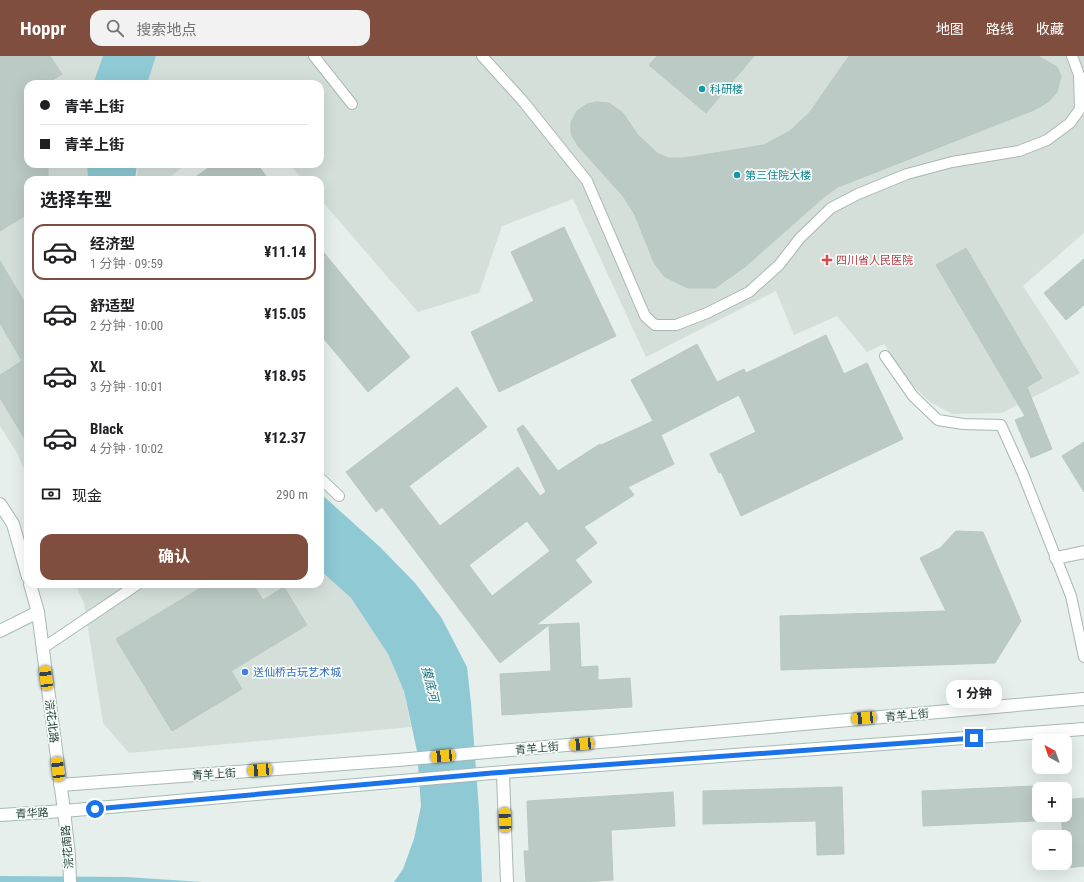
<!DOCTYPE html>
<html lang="zh">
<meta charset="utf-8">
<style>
:root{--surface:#fff;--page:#f2f2f2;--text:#202124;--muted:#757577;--line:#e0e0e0;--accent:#7f4e3f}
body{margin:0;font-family:"Roboto Condensed","Noto Sans SC",sans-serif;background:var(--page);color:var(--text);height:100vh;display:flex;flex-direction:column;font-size:15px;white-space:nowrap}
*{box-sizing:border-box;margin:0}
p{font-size:13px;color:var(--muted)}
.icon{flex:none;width:22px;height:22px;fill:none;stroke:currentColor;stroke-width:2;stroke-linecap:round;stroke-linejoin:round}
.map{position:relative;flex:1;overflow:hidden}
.details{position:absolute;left:24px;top:120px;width:300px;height:412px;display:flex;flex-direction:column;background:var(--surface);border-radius:12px;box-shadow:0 4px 16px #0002}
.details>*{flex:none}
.hud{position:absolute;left:24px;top:24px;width:300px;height:88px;border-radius:12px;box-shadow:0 4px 16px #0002;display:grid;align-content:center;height:88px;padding:0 16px;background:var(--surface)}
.needle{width:26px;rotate:320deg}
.fabs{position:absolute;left:1032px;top:678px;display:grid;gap:8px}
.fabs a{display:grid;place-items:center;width:40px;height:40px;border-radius:8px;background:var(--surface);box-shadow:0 4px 16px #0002;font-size:20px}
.end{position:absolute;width:18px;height:18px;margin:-9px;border:5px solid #1a73e8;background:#fff;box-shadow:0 0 0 2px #fff}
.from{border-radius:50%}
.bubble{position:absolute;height:28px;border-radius:12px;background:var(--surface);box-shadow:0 4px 16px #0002;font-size:13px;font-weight:700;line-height:28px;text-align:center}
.car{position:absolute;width:12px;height:24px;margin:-12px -6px;border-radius:5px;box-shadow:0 0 3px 1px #0007;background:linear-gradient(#f5c518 24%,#345 0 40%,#f5c518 0 76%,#345 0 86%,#f5c518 0)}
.hud b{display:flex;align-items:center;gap:14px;height:38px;font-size:15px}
.hud b+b{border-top:1px solid var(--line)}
.hud i{width:10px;height:10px;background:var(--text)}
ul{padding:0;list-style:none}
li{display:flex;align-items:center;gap:12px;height:56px;margin:0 8px 6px;padding:0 8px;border:2px solid transparent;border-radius:12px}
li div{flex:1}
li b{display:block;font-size:15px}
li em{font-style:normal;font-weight:700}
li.active{border-color:var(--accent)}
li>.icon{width:36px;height:36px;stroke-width:1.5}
h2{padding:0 16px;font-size:18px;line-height:48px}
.pay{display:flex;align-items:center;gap:10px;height:44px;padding:0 16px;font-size:15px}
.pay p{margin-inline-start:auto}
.action{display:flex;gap:8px;margin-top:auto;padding:8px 16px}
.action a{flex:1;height:46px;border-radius:12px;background:var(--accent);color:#fff;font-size:16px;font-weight:700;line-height:46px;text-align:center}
header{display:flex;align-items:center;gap:24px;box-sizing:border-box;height:56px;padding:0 20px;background:var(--accent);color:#fff}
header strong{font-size:19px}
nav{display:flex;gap:22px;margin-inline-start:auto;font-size:14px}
.search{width:280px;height:36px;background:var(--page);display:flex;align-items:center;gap:10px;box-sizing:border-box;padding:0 14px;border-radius:12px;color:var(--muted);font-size:15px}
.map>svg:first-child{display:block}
.built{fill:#d4dfda}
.water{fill:#8ec9d4}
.building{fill:#bbcac4;stroke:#b8c9c2;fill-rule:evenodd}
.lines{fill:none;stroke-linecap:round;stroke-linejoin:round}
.service-casing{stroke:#a8b8b2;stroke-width:12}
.minor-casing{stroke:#a8b8b2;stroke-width:14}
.tertiary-casing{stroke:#a8b8b2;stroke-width:14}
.secondary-casing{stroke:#a4bbb3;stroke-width:14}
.service{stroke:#fff;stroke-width:10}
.minor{stroke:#fff;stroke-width:12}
.tertiary{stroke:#fff;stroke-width:12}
.secondary{stroke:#fff;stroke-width:12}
.route{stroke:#1a73e8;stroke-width:5}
.culture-dot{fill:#0f9aa8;stroke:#f7fbf9;stroke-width:1.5}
.health-dot{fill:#e0444e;stroke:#f7fbf9;stroke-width:1.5}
.shop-dot{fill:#3f7fe0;stroke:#f7fbf9;stroke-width:1.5}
.labels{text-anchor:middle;stroke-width:3.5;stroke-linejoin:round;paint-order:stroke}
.culture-label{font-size:11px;fill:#0d838f;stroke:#f7fbf9;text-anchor:start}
.health-label{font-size:11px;fill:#be3a42;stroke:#f7fbf9;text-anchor:start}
.shop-label{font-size:11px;fill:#366cbe;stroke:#f7fbf9;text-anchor:start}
.street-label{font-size:11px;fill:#24423a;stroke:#f7fbf9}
.water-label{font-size:12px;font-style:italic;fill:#1c6f80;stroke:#f7fbf9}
</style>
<header>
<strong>Hoppr</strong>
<div class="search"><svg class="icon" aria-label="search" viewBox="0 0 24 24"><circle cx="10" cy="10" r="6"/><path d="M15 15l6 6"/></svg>搜索地点</div>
<nav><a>地图</a><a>路线</a><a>收藏</a></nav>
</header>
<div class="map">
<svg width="1084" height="826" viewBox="0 0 1084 826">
<rect width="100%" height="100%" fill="#e6efeb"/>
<path class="built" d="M0,0h103l-10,28h-65v80h59l1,16h-60v298l-11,-25 -17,-27z
M156,0h928v177l-61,53 57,87 -78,40 -50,1 -22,-12 -22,-21 -24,-37 -17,8 -30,-36 -43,19 -18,-44 -130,66 -73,-158 -71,27 -23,67 -61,19 -98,-113v-19h-17l-14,-16h31v-80h-173z
M138,108h49l-21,16h-29z
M320,514l31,28 37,56 16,37 7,36 -282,26 -26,-30 -19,-120 -9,-19h245z"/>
<path class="water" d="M103,0h53l-9,28h-54z
M87,108h50l-2,16h-47z
M320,437l60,54 35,36 26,34 26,50 4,36 8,107 3,72h-88l9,-13 11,-30 7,-33 -4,-55 -13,-60 -16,-37 -37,-56 -31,-28z
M0,820l126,1 76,5h-202z"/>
<path class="building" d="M0,0h50l12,18 -16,10h-18v80h20v16h-20v34l-28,17z
M657,0h97l-48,57 -57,-48z
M849,0h189l19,11 4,9 -4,16 -9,10 -14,8 -196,77 -13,9 -79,70 -31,22h-27l-23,-11 -11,-14 -19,-48 -12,-19 -45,-50 -7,-12v-12l6,-11 10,-7 9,-2 13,1 14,10 14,21 20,19 11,5h16l80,-13 26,-14 20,-19z
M214,108h43l12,16h-78z
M564,171l52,109 -117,56 -28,-60 63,-31 -23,-49z
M320,192l90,109 -42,35 -48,-58z
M966,192l76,130 -15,9 25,62 -21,9 -16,-38 10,-4 -89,-151z
M1084,203v46l-18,15 -22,-27z
M0,205l28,47v136l-28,-46v-23l22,-14 -22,-38z
M826,279l18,39 23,-11 36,76 -162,77 -20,-44 -2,1 -9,-19 46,-22 -17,-37 -78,40 13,29 -46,23 6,8 -50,32 13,16 -22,17 17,22 -56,43 43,-2 2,44 17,-1v14l32,-2 2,29 -130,8 -2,-41 51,-3 -2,-46 -49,38 -118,-156 -6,5 -30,-40 111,-85 30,40 -78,59 31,40 78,-59 22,29 6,-4 -29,-63 6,-4 35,46 42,-27 1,1 52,-24 -22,-41 66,-36 20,38 27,-13 2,4zM527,465l23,30 -58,45 -23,-31z
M1084,386v50l-22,-36z
M956,475l27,1 38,89 -26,42 -214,7 -1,-54 166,-5 -26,-53 20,-10z
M207,528h46l10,16 21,-13 23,38 -76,46 11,18 -70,42 -56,-92z
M1034,730l1,35 -112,5 -1,-35z
M842,731l2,67 -27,1 -1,-34 -113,3v-33z
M673,736l2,34 -64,4 2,50 -30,2h-57l-2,-31h5l-2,-50z
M1084,742v68l-17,2 -2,-31h-2l-2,-22h4v-15z"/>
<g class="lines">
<g class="service-casing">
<path id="service" d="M314,0l38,48
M482,0l40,44 65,81 58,135 10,9h21l31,-12 42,-21 30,-27 21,-27 31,-30 27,-14 49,-20 45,-12 67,-11 28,-11 23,-17 10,-14 -1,-34 -7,-19
M885,300l28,40 25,24 25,4 38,1 22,49 48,122 13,61
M320,422l19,18
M43,592l95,-64"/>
</g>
<g class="minor-casing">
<path id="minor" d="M1056,502l28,-6"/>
</g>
<g class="tertiary-casing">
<path id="tertiary" d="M0,448l13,20 15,53
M30,528l8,28
M503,718l4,108
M64,755l5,44 1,27"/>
</g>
<g class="secondary-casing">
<path id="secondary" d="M0,575l38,-19 26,199
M60,729l338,-25 686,-61
M0,759l64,-4 428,-38 592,-44"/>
</g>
<use href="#service" class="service"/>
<use href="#minor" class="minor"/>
<use href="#tertiary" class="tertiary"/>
<use href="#secondary" class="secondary"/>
</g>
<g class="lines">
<path class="route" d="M95,753l397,-36 482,-35"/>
</g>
<g class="culture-dot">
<circle cx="702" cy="33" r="4"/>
<circle cx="737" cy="119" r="4"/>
</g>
<path class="health-dot" d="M825 198h4v4h4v4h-4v4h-4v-4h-4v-4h4z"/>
<circle class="shop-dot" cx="245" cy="616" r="4"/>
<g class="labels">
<g class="culture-label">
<text x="710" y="37">科研楼</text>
<text x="745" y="123">第三住院大楼</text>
</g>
<g class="health-label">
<text x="836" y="208">四川省人民医院</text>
</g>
<g class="shop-label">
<text x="253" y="620">送仙桥古玩艺术城</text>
</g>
<g class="street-label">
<text transform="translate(907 659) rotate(-5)" y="4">青羊上街</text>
<text transform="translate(52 665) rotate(83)" y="4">浣花北路</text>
<text transform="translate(537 692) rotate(-5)" y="4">青羊上街</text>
<text transform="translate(214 718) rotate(-4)" y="4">青羊上街</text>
<text transform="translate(32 757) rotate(-3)" y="4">青华路</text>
<text transform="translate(67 791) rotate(-95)" y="4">浣花南路</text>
</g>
<g class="water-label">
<text transform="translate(430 628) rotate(76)" y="4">摸底河</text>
</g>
</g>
</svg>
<div class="fabs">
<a><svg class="needle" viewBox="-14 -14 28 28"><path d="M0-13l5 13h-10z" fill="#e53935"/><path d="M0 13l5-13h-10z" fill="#757577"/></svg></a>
<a>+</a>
<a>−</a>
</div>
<i class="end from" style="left:95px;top:753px"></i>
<i class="end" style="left:974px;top:682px"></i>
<div class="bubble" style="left:946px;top:624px;width:56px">1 分钟</div>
<i class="car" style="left:46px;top:622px;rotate:353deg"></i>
<i class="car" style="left:864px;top:662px;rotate:265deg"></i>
<i class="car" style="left:582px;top:688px;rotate:265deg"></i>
<i class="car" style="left:443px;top:700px;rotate:265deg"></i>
<i class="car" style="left:58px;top:713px;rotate:353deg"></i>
<i class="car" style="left:260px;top:714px;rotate:266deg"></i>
<i class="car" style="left:505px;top:764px;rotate:358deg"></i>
<div class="hud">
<b><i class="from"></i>青羊上街</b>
<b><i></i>青羊上街</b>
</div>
<section class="details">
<h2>选择车型</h2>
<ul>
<li class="active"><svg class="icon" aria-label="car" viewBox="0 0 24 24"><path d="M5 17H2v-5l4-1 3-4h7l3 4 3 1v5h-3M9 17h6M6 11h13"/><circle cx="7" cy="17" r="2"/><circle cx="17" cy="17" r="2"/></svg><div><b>经济型</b><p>1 分钟 · 09:59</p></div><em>¥11.14</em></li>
<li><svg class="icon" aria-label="car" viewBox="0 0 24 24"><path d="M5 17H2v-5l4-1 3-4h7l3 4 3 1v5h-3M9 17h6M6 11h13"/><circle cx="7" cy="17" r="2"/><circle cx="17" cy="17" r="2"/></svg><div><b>舒适型</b><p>2 分钟 · 10:00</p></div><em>¥15.05</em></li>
<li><svg class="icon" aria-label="car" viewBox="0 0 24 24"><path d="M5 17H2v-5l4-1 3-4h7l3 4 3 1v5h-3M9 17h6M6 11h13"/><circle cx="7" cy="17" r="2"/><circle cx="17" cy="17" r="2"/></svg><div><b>XL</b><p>3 分钟 · 10:01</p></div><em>¥18.95</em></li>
<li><svg class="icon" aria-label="car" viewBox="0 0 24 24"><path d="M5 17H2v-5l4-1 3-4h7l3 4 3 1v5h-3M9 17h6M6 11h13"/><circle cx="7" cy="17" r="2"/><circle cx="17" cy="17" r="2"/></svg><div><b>Black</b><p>4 分钟 · 10:02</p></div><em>¥12.37</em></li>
</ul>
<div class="pay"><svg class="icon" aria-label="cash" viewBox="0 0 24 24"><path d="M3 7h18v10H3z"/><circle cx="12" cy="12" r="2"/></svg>现金<p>290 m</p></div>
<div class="action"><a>确认</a></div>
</section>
</div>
